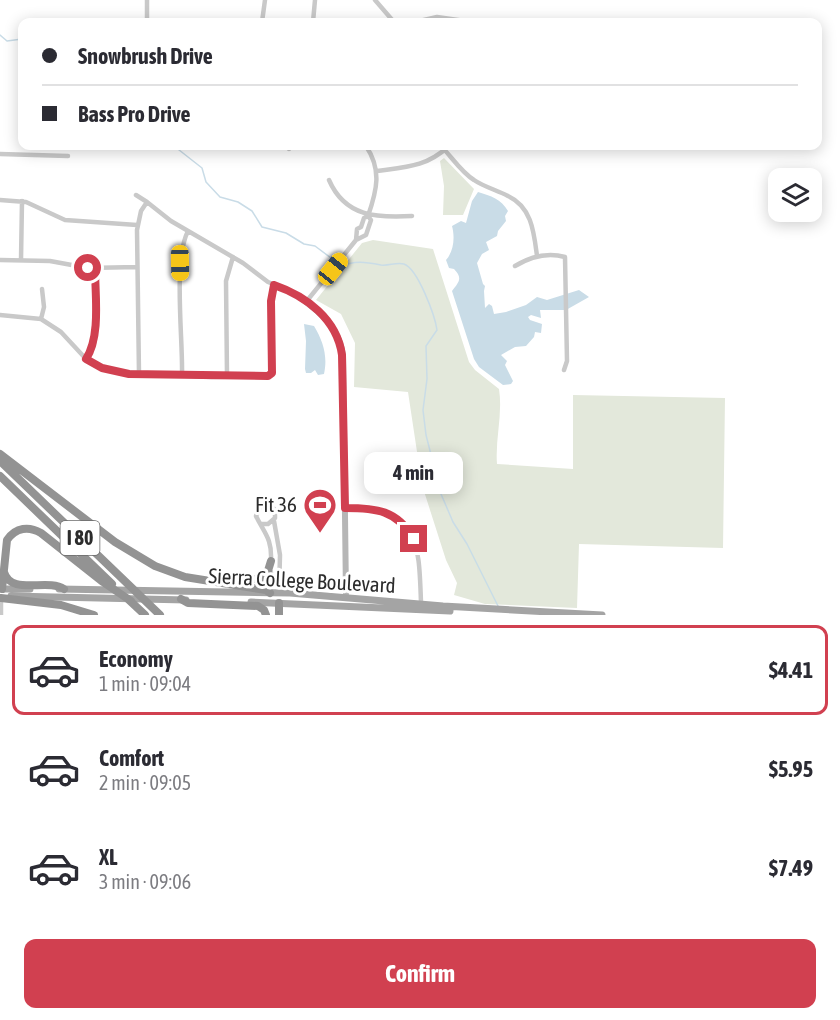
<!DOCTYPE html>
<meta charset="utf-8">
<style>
:root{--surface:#fff;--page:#f2f2f3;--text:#2b2b33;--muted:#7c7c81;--line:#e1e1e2;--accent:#d14050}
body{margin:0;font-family:"Asap Condensed",sans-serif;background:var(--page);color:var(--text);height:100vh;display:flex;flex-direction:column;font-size:22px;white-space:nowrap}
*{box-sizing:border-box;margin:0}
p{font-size:20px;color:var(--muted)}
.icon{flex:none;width:33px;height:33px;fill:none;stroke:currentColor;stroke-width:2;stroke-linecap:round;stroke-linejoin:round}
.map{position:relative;height:615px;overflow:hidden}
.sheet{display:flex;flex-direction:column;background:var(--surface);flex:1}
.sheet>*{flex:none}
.hud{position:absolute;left:18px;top:18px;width:804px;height:132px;border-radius:12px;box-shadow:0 3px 15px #0003;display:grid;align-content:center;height:132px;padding:0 24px;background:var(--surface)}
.buttons{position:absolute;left:768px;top:168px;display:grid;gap:12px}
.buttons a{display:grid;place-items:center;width:54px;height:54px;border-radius:12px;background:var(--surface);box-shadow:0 3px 15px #0003;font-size:30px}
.end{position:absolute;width:27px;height:27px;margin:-14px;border:8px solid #d14050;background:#fff;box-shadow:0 0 0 3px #fff}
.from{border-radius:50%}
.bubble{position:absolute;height:42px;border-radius:12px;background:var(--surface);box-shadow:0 3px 15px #0003;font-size:20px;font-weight:700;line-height:42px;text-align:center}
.car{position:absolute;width:18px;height:36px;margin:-18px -9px;border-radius:8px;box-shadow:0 0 4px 2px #0007;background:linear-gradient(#f5c518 24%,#345 0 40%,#f5c518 0 76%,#345 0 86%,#f5c518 0)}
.hud b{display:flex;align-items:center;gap:21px;height:57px;font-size:22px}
.hud b+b{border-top:2px solid var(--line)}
.hud i{width:15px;height:15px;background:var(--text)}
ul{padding:10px 0 0;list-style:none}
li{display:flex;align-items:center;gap:18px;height:90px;margin:0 12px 9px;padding:0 12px;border:3px solid transparent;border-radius:12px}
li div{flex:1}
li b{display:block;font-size:22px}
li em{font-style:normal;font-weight:700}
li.current{border-color:var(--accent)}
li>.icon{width:54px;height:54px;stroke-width:1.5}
.action{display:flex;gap:12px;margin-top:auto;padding:12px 24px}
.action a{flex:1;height:69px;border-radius:12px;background:var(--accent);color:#fff;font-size:24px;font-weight:700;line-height:69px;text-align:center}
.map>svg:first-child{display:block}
.green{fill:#e3e8db}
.water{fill:#c9dce7}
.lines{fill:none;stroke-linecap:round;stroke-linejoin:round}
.stream{stroke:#c9dce7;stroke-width:1.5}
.street{stroke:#c9c9c9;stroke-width:4.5}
.secondary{stroke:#b6b6b6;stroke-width:6}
.primary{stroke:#a4a4a4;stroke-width:7}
.highway{stroke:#939393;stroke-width:8}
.route{stroke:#d14050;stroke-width:8}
.labels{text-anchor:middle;stroke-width:6;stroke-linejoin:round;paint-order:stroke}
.shield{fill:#fff;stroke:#6b6b6b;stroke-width:1.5}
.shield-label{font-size:20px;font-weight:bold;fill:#2c2c2c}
.poi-label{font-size:21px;fill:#2c2c2c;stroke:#fff;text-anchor:end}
.street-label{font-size:21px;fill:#2c2c2c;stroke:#fff}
</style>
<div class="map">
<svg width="840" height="615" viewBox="0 0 840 615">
<rect width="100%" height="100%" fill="#fff"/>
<path class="green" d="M444,158l30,31 -11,26h-20l1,-29 -4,-25z
M373,240l60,9 36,113 6,8 24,19c4,25 -4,50 -2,75l76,5v-74l152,3 -2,150 -144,-4 -2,64 -92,-4 -31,-9 3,-12 -11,-23 -24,-75 -14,-93 -54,-5 1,-44 -14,-29 -25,-14 46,-57z"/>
<path class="water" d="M478,192c13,4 23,7 30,19l-3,5 1,5 -8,10 -1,5 -11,6 3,8 -7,4 -5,9 6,21 2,2 -1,5 1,17 4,-4 3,2 2,8 12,-2 20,-7 11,-8 10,3 32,-10 10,7 -23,13h-26l1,8 -10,-3 -3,2 2,3 12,4 -1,9 -6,-1 -1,5 -8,9 -11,1 -14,8 6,6 -2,4 8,16 -2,3 -8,1 -24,-18 -5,-8 -22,-68c7,-9 11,-13 2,-22l-5,-1 -3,-8c8,-9 9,-23 6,-34l9,-5 5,2 6,-22z
M304,324l10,2c9,15 14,30 10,48l-6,1 -3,-5 -4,3h-5l-1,-4 1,-28z"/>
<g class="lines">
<path class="stream" d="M0,35l7,6 15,-2
M174,146l28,22 4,14 14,15 18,5 14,9 10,16 24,6 18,11 11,2 16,12 9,9c14,-7 26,-5 41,-2 8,1 15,-3 23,-1 14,5 31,52 33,66l-11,16 1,33 -4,31 3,25 15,59 12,28 14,22 31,62"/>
<path class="street" d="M147,0v22
M375,0l19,22
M262,22l3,-22
M313,22l2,-22
M415,22l22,-5 35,5
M441,146c10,10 20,26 33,34 10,7 23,10 34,16 24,11 26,37 29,60
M289,149v-3
M0,154l68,2
M377,171c30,-4 49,-4 72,-25
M329,180c16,37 48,38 83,36
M136,195l11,7
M0,200l26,2 39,18 72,5
M356,240l1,-11 4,-2 3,-9 4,-2c9,-26 14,-46 -2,-70
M0,260l50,1 38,7 49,-1
M21,260l1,-59
M515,266c15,-9 33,-14 50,-9l2,104 -3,9
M0,315l41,4 20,13 25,27 16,9 17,4 92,5 57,-1 4,-3 -1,-72 3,-16
M41,319l3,-12 -2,-18
M86,359l7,-11 2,-9v-71
M139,374l-2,-144 4,-19 6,-9 24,19 72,42 25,19 17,7 21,13 50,-62 10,-5 5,-15 -3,-4
M182,374c1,-35 -9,-114 6,-143
M227,376l-1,-95 7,-24
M345,508c74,0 74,33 76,95
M274,521l6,34 -1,38
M262,524h6l7,-6v-8c-4,-5 -10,-6 -15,-3l-4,9c8,17 16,22 15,44
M270,593l1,-21
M1,615v-18"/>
<path class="secondary" d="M306,302c20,15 33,28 37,53l3,241"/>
<path class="primary" d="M0,589h30
M59,589l231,4 153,13 159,9
M11,596l175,4
M251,602l199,9"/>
<path class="highway" d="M0,454l115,88 40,24 30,11 81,13 4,3
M0,461l160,154
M0,476l112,108
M4,572c7,24 43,6 60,17
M227,579h34l6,-5 4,-13
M2,589l5,-49c9,-13 22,-14 34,-7l62,49 28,19
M1,598l60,7 33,10
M128,599l17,16
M181,599l7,4 70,3 6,4 2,5
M279,615v-12"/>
</g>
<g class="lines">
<path class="route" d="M88,268h7c0,27 6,68 -9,91l16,9 27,6 139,2 4,-3 -1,-72 3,-16c32,11 63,34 68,70l3,153c31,0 52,2 69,31"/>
</g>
<defs>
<g id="stadium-pin" transform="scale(1.725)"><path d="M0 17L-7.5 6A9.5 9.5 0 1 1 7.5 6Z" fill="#d14050" stroke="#fff"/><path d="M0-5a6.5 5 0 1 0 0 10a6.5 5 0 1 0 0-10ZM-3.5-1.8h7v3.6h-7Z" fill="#fff"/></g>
</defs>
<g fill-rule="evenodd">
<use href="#stadium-pin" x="320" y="505"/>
</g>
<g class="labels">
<rect class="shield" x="60.5" y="521" width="39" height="34" rx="4.5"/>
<g class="shield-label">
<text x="80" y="545">I 80</text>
</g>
<g class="poi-label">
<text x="297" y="512">Fit 36</text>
</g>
<g class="street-label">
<text transform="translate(302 581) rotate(3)" y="7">Sierra College Boulevard</text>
</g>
</g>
</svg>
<div class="buttons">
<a><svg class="icon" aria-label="layers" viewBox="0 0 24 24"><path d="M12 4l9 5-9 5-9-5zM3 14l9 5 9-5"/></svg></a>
</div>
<i class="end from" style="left:88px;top:268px"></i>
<i class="end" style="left:414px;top:539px"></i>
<div class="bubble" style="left:364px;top:452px;width:99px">4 min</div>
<i class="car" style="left:180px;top:263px;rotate:179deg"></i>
<i class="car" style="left:333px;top:269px;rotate:39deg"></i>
<div class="hud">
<b><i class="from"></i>Snowbrush Drive</b>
<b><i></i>Bass Pro Drive</b>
</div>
</div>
<section class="sheet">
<ul>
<li class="current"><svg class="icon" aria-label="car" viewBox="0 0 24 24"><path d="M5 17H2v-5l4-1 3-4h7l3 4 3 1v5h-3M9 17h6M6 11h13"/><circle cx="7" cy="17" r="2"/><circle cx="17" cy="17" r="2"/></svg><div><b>Economy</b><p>1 min · 09:04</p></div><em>$4.41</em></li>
<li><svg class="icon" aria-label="car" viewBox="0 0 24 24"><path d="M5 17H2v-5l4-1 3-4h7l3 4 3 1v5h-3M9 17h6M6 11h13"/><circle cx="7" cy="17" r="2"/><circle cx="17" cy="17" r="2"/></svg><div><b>Comfort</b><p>2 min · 09:05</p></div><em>$5.95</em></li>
<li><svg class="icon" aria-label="car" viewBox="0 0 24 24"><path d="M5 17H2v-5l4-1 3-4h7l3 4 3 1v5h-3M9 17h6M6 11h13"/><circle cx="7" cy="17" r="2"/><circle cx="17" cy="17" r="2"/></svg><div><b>XL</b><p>3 min · 09:06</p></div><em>$7.49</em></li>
</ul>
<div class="action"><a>Confirm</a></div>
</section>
